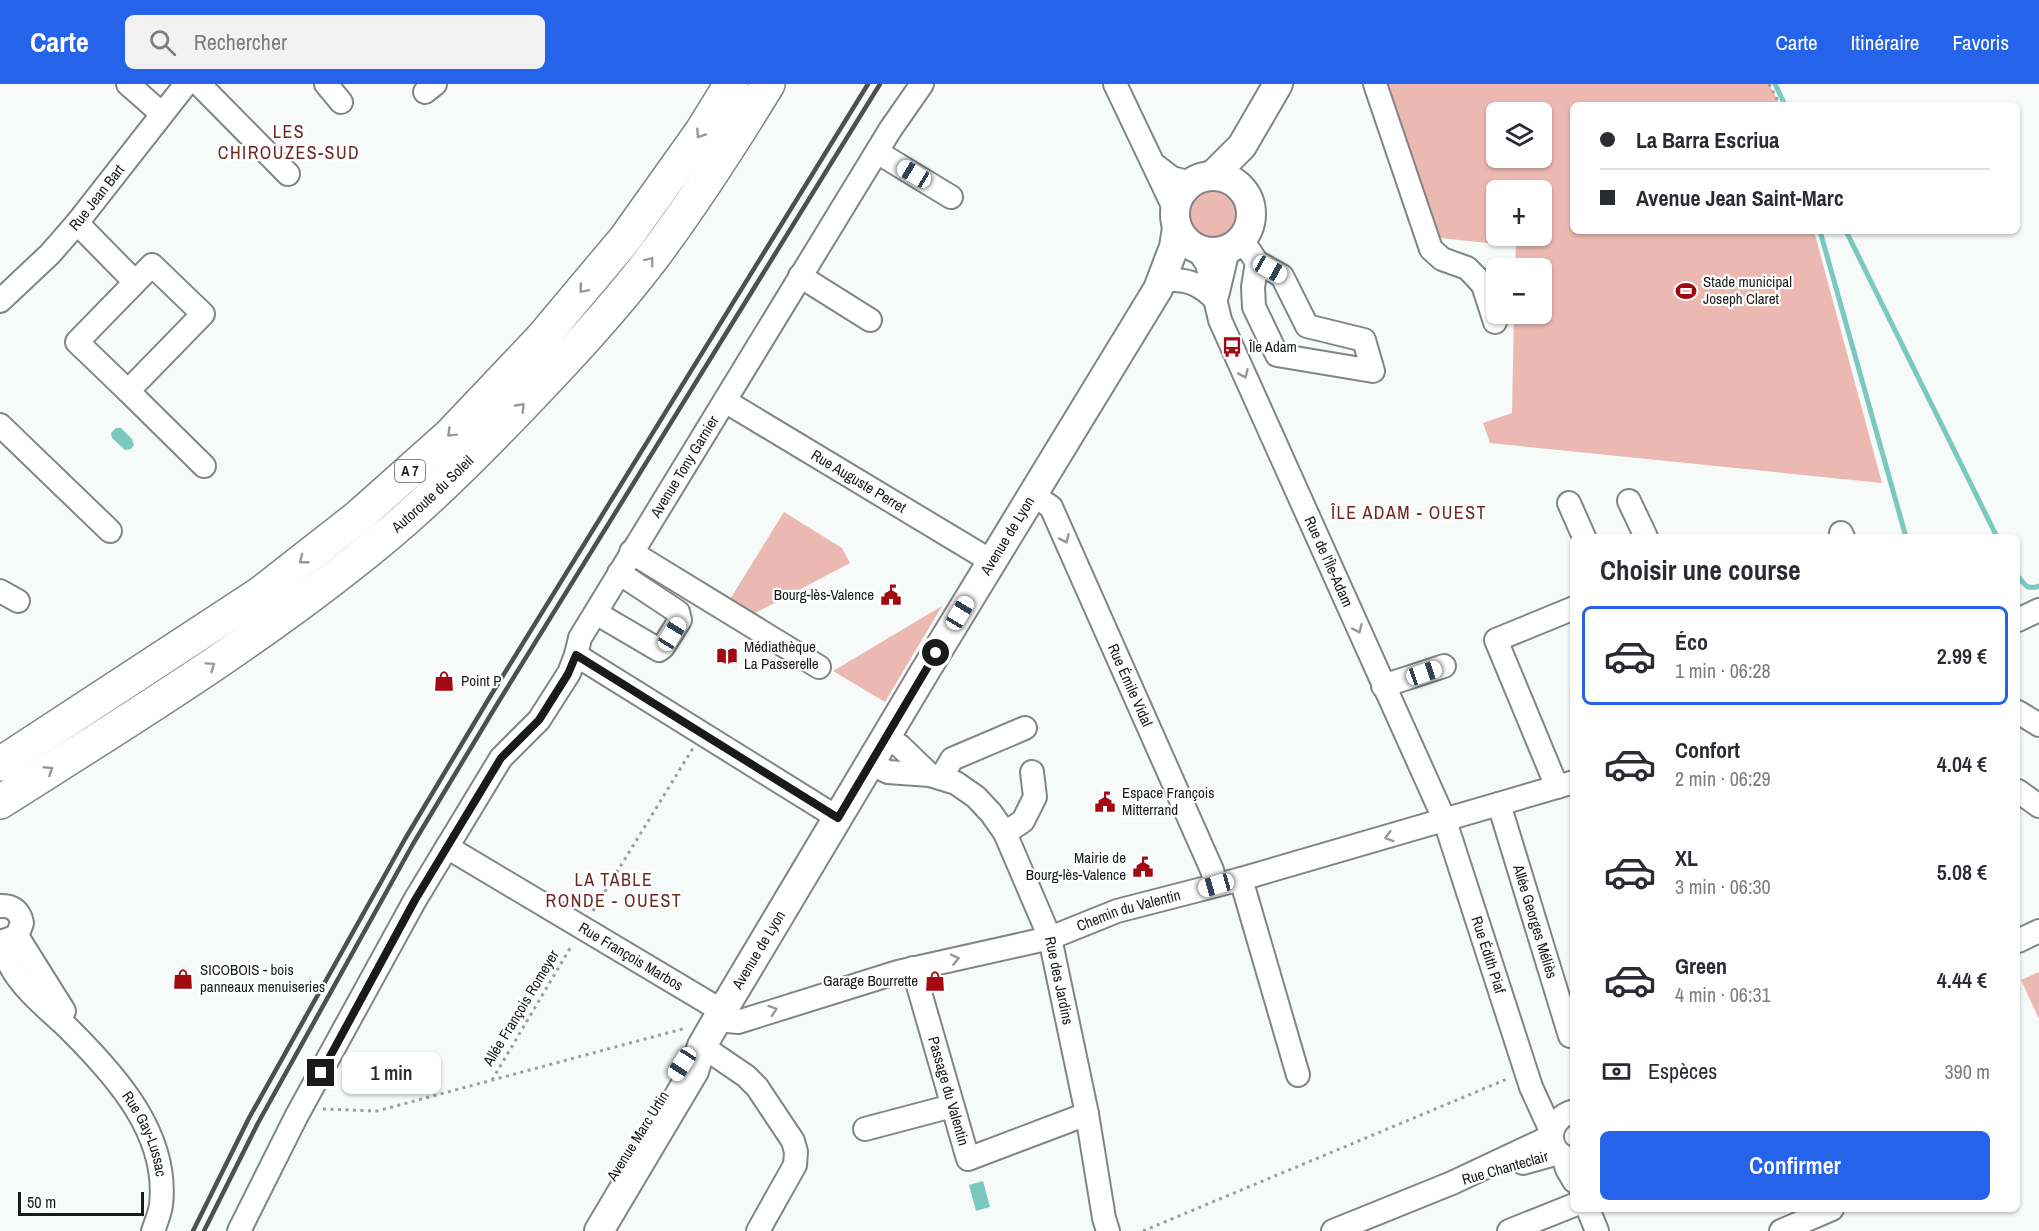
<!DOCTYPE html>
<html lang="fr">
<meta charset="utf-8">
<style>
:root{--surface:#fff;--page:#f2f2f3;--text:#2b2b33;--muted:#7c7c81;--line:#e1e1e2;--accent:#2563eb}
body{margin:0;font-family:"Archivo Narrow",sans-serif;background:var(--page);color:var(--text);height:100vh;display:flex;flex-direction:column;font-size:22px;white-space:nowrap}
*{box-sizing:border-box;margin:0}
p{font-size:20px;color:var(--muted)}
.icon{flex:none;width:33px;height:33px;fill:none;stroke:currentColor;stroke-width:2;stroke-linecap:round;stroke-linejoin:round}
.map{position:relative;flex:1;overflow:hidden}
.side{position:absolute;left:1570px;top:450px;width:450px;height:678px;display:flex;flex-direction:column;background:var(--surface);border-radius:9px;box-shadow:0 2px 4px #0004}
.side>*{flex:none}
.hud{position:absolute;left:1570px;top:18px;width:450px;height:132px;border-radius:9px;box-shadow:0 2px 4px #0004;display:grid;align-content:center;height:132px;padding:0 30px;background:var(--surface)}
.buttons{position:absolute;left:1486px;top:18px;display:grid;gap:12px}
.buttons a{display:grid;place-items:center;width:66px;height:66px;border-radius:9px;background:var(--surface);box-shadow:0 2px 4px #0004;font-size:30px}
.scale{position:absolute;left:18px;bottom:15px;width:126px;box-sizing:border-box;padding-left:6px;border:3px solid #191b1b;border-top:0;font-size:16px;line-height:21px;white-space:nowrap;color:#191b1b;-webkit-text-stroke:4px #fff;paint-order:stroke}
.end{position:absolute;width:27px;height:27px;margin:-14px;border:8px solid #191b1b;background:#fff;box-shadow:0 0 0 3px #fff}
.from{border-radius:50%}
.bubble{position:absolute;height:42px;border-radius:9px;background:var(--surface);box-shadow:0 2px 4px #0004;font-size:20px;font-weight:600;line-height:42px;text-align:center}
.car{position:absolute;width:18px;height:36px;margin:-18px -9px;border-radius:8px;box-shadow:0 0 4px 2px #0007;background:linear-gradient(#fff 24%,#345 0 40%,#fff 0 76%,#345 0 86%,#fff 0)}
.hud b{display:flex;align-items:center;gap:21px;height:57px;font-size:22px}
.hud b+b{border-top:2px solid var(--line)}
.hud i{width:15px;height:15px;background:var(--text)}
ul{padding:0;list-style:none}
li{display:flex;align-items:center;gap:18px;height:99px;margin:0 12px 9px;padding:0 18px;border:3px solid transparent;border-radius:9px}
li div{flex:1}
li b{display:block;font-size:22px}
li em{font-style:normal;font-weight:600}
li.selected{border-color:var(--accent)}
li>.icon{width:54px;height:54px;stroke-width:1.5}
h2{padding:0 30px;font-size:27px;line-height:72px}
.pay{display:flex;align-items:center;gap:15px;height:66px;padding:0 30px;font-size:22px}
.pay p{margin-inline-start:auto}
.button{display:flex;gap:12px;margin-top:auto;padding:12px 30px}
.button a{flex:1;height:69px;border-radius:9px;background:var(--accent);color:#fff;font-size:24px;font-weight:600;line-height:69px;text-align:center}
header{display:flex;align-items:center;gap:36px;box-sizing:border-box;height:84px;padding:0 30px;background:var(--accent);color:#fff}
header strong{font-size:28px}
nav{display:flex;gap:33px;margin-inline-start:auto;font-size:21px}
.search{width:420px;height:54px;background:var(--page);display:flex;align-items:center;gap:15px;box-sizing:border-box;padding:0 21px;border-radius:9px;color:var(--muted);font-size:22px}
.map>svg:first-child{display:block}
.green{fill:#ecb9b2;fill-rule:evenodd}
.water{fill:#7ac8be}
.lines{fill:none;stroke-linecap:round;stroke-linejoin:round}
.stream{stroke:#7ac8be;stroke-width:5}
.minor-casing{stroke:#828585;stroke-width:26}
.major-casing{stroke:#828585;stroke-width:32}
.highway-casing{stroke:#828585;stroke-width:36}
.path{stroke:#9b9f9e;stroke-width:3;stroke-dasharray:3 4.5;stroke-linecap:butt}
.minor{stroke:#fff;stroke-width:22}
.major{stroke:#fff;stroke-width:28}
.highway{stroke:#fff;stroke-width:33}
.rail{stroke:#4e5050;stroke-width:4.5}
.oneway{stroke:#989898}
.route{stroke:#191b1b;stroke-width:8}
.labels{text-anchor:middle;stroke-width:4.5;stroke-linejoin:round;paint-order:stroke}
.shield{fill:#fff;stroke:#5e5f5f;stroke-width:1.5}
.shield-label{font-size:14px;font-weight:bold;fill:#191b1b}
.street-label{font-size:15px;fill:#191b1b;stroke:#fff}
.poi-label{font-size:15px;fill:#191b1b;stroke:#fff;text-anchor:start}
.quarter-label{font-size:18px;letter-spacing:1.5px;fill:#6e2823;stroke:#fff}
</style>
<header>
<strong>Carte</strong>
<div class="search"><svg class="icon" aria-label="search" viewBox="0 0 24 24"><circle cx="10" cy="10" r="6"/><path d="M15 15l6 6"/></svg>Rechercher</div>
<nav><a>Carte</a><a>Itinéraire</a><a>Favoris</a></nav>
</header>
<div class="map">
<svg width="2039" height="1147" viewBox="0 0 2039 1147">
<rect width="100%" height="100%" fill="#f6faf9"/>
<path class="green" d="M1378,0h391l11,21h-206v126h240l68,252 -392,-40 -7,-20 29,-10 2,-99h28v-46h-27l1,-22 -85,-9zM1497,28h45v46h-45zM1497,106h45v46h-45z
M1188 129a27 27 0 1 1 54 0a27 27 0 1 1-54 0Z
M784,428l58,36 8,15 -108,57 -18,-11z
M942,522l-57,96 -52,-31z
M2039,888v47l-18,-39z"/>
<path class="water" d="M116,344h5l11,11 2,6 -3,4 -6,1 -13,-12 -1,-5z
M983,1097l7,26 -14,4 -7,-26z"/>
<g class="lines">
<path class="stream" d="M1775,0l10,21
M1820,147l86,306
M1846,147l151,306
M2018,492c7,9 9,14 21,10"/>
<g class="minor-casing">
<g id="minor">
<path d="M128,0l34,30"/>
<path d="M199,0l89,90"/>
<path d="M326,0l15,18"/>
<path d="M1115,0l60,126"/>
<path d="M1375,0l56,165 11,10 25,9 8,8 8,9 12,37"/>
<path d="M425,8l10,-8"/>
<path d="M877,68l74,45"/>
<path d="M1155,81l17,13 19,5"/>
<path d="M77,139l58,59"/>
<path d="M1242,156l15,22 -4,25 1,20 23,48 96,16 -9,-31 -57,-14 -25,-50 -25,-14"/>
<path id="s1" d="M1198,166l9,14 13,56 225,501 86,266 21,46"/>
<path d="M152,181l51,49 -75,77 -51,-49z"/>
<path d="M800,192l70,44"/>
<path d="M1169,196c21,-1 33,6 47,20"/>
<path d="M1217,212l11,-46"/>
<path id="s2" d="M0,217l50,-47 27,-31 109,-139"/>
<path d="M128,307l76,75"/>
<path id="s3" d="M725,317l266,160"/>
<path d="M0,341l110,106"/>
<path id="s4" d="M1032,410l19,13 161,363 4,15"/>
<path d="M1629,417l17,36"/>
<path d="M1569,419l15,34"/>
<path d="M1841,449l2,4"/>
<path d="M631,468l188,115"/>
<path d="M0,507l18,10"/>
<path d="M596,529l63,37 4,-3 17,-27 -2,-8 -59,-39"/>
<path d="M2018,536l21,-10"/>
<path d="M576,571l262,163"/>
<path d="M1383,602l61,-20"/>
<path d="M2018,628l21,13"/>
<path d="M886,653l14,9 30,29"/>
<path id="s5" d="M870,679l18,9 42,3 26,8 20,14 15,16 14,20 45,105 37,176 17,104 4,13"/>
<path d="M941,694l11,-19 73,-31"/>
<path d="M1557,703l-61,-147 78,-32"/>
<path d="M2018,707l21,15"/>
<path id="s6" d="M1499,720l71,232 4,-1"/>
<path d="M1005,749l18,-12 12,-24 -3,-25"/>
<path id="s7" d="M447,763l275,164"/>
<path d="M1241,795l57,196"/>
<path d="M0,822c12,-1 20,5 22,17l-5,13 -13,5"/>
<path d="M17,852l47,75"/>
<path id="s8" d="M2,857c3,7 4,15 7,22 13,27 42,48 62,68 46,46 98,104 90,174 -1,8 -5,18 -8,26"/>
<path d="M2018,857l21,-10"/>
<path id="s9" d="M913,884l55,191 119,-45"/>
<path id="s10" d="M717,936l21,2 160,-50 152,-34 67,-27 124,-32 333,-97"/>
<path d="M702,962l44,30 11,11 36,54 3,11 -1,13 -37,66"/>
<path d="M1574,1027c-29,8 -30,43 0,49"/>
<path d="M865,1045l87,-23"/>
<path d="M1563,1072l4,13 7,12"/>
<path d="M1523,1079l36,-10"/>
<path d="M1588,1125l9,22"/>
<path id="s11" d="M239,1147l57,-114 119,-217 86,-142 38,-38 30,-47 7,-18 4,-17 310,-508 32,-46"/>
<path d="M1333,1147l119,-48 100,-47"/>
<path d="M1509,1147l65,-26"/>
<path d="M1781,1147l51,-22"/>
</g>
</g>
<g class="major-casing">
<g id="major">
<circle cx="1213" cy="130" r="38"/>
<path d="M1212,92l30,-30 36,-62"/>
<path id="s12" d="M599,1147l95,-160 8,-25 15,-26 207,-347 234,-384 16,-42 3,-19"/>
</g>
</g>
<g class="highway-casing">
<g id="highway">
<path d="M0,680l261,-171 97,-76 92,-82 91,-96 84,-100 77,-108 29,-47"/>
<path id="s13" d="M0,718c129,-82 260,-162 379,-260 49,-40 95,-86 139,-132 47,-49 94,-99 135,-153 41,-55 79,-114 115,-173"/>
</g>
</g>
<path class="path" d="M1769,0l11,21
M593,827l100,-163
M492,996l80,-135
M323,1025l54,2 309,-83
M1143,1147l364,-152"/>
<use href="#minor" class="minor"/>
<use href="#major" class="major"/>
<use href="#highway" class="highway"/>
<path class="rail" d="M193,1147l56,-113 156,-279 83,-139 380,-616
M204,1147l54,-108 155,-279 83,-138 384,-622"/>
</g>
<defs><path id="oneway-chevron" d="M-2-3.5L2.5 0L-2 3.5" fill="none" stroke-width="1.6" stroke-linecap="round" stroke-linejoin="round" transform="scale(1.5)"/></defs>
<g class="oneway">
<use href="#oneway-chevron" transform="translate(700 50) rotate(124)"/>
<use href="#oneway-chevron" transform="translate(650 177) rotate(-52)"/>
<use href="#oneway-chevron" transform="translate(583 205) rotate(130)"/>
<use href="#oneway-chevron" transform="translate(1244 290) rotate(66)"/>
<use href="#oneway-chevron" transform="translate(521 323) rotate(-46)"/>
<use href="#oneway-chevron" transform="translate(451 349) rotate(135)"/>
<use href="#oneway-chevron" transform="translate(1065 455) rotate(66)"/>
<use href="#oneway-chevron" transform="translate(303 476) rotate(142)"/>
<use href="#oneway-chevron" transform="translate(1358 545) rotate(66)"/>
<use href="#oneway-chevron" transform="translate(211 582) rotate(-34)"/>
<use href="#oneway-chevron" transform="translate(49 686) rotate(-33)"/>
<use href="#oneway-chevron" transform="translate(1389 753) rotate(164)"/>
<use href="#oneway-chevron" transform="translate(955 875) rotate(-13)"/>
<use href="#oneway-chevron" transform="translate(773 926) rotate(-18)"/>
</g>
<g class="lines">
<path class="route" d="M321,989l94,-173 86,-142 38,-38 29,-46 8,-19 262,163 98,-165"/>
</g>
<defs>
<g id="stadium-bare" transform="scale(1.62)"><path d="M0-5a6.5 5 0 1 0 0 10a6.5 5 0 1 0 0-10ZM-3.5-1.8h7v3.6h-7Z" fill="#a30913" stroke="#fff" stroke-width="2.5" paint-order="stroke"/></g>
<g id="bus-bare" transform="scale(1.62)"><path d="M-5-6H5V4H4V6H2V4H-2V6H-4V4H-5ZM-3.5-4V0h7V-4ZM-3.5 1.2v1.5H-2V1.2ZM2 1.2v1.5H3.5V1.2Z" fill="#a30913" stroke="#fff" stroke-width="2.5" paint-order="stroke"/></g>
<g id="civic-bare" transform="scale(1.62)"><path d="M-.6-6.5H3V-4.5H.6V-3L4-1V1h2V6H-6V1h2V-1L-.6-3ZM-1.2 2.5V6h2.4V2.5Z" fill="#a30913" stroke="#fff" stroke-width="2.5" paint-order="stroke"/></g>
<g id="library-bare" transform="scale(1.62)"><path d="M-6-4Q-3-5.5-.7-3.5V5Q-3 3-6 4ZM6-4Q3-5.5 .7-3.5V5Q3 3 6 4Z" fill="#a30913" stroke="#fff" stroke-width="2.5" paint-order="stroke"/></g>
<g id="shop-bare" transform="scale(1.62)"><path d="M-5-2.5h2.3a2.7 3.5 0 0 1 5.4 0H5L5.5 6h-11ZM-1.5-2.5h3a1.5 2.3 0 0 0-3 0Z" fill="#a30913" stroke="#fff" stroke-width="2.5" paint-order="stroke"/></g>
</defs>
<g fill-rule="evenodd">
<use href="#stadium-bare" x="1686" y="207"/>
<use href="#bus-bare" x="1232" y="263"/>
<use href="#civic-bare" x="891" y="511"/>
<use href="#library-bare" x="727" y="572"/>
<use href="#shop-bare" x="444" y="597"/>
<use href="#civic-bare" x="1105" y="718"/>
<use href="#civic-bare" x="1143" y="783"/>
<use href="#shop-bare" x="183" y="895"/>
<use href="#shop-bare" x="935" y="897"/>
</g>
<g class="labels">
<rect class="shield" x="395" y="376" width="30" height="22" rx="4.5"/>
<g class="shield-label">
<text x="410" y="392">A 7</text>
</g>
<g class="street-label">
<text dy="5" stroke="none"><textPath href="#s2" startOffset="142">Rue Jean Bart</textPath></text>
<text dy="5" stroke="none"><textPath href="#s11" startOffset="888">Avenue Tony Garnier</textPath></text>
<text dy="5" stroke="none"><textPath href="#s3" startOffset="156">Rue Auguste Perret</textPath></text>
<text dy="5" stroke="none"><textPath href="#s13" startOffset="532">Autoroute du Soleil</textPath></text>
<text dy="5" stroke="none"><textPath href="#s12" startOffset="807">Avenue de Lyon</textPath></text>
<text dy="5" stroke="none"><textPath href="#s1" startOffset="339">Rue de l'Île-Adam</textPath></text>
<text dy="5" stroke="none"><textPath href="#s4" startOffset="218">Rue Émile Vidal</textPath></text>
<text dy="5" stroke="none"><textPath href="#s10" startOffset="428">Chemin du Valentin</textPath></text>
<text dy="5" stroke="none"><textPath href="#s6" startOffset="123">Allée Georges Méliès</textPath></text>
<text dy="5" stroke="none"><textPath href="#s12" startOffset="324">Avenue de Lyon</textPath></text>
<text dy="5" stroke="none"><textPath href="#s1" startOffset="764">Rue Édith Piaf</textPath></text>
<text dy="5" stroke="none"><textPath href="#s7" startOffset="214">Rue François Marbos</textPath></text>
<text dy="5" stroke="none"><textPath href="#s5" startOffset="318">Rue des Jardins</textPath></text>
<text transform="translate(521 924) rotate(-59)" y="5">Allée François Romeyer</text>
<text dy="5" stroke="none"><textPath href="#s9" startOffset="128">Passage du Valentin</textPath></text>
<text dy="5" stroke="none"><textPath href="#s8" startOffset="244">Rue Gay-Lussac</textPath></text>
<text transform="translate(638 1052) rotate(-58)" y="5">Avenue Marc Urtin</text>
<text transform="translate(1505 1084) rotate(-16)" y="5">Rue Chanteclair</text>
</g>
<g class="poi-label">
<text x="1703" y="203">Stade municipal<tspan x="1703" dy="17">Joseph Claret</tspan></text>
<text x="1249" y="268">Île Adam</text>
<text x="874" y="516" text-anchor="end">Bourg-lès-Valence</text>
<text x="744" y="568">Médiathèque<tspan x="744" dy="17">La Passerelle</tspan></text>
<text x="461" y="602">Point P</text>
<text x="1122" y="714">Espace François<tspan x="1122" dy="17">Mitterrand</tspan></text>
<text x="1126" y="779" text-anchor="end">Mairie de<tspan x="1126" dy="17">Bourg-lès-Valence</tspan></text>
<text x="200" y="891">SICOBOIS - bois<tspan x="200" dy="17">panneaux menuiseries</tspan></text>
<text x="918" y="902" text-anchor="end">Garage Bourrette</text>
</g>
<g class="quarter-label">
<text x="289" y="54">LES<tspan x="289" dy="21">CHIROUZES-SUD</tspan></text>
<text x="1409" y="435">ÎLE ADAM - OUEST</text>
<text x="614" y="802">LA TABLE<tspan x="614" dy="21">RONDE - OUEST</tspan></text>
</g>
</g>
</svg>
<div class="buttons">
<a><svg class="icon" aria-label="layers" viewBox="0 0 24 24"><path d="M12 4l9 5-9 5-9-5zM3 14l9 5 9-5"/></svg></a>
<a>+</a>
<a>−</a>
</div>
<div class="scale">50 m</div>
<i class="end from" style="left:936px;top:569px"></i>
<i class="end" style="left:321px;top:989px"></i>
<div class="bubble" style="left:342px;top:968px;width:99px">1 min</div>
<i class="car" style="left:914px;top:90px;rotate:301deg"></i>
<i class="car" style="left:1270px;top:185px;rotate:119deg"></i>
<i class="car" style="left:960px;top:529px;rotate:31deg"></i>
<i class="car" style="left:672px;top:550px;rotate:32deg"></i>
<i class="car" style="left:1424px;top:589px;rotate:71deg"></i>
<i class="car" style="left:1216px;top:801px;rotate:254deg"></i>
<i class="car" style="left:682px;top:980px;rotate:213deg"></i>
<div class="hud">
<b><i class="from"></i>La Barra Escriua</b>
<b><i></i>Avenue Jean Saint-Marc</b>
</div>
<section class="side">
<h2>Choisir une course</h2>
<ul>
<li class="selected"><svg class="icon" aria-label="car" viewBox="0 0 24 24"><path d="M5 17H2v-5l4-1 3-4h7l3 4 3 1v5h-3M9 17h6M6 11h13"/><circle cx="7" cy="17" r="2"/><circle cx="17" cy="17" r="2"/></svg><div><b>Éco</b><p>1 min · 06:28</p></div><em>2.99 €</em></li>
<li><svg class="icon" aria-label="car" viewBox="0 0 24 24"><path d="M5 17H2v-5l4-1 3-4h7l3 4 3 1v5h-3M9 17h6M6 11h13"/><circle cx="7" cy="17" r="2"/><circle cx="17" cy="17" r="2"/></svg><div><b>Confort</b><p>2 min · 06:29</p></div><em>4.04 €</em></li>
<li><svg class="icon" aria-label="car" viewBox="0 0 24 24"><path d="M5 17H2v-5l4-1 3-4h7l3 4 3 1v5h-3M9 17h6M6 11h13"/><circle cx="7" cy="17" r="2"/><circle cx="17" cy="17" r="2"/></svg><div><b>XL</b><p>3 min · 06:30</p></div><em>5.08 €</em></li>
<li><svg class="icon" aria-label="car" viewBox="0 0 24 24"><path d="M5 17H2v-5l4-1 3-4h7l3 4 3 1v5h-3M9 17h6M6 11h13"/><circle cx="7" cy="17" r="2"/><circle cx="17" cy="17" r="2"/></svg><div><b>Green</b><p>4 min · 06:31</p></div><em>4.44 €</em></li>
</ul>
<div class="pay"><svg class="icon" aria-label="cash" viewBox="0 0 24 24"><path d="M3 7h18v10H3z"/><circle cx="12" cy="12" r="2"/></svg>Espèces<p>390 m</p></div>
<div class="button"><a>Confirmer</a></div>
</section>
</div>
